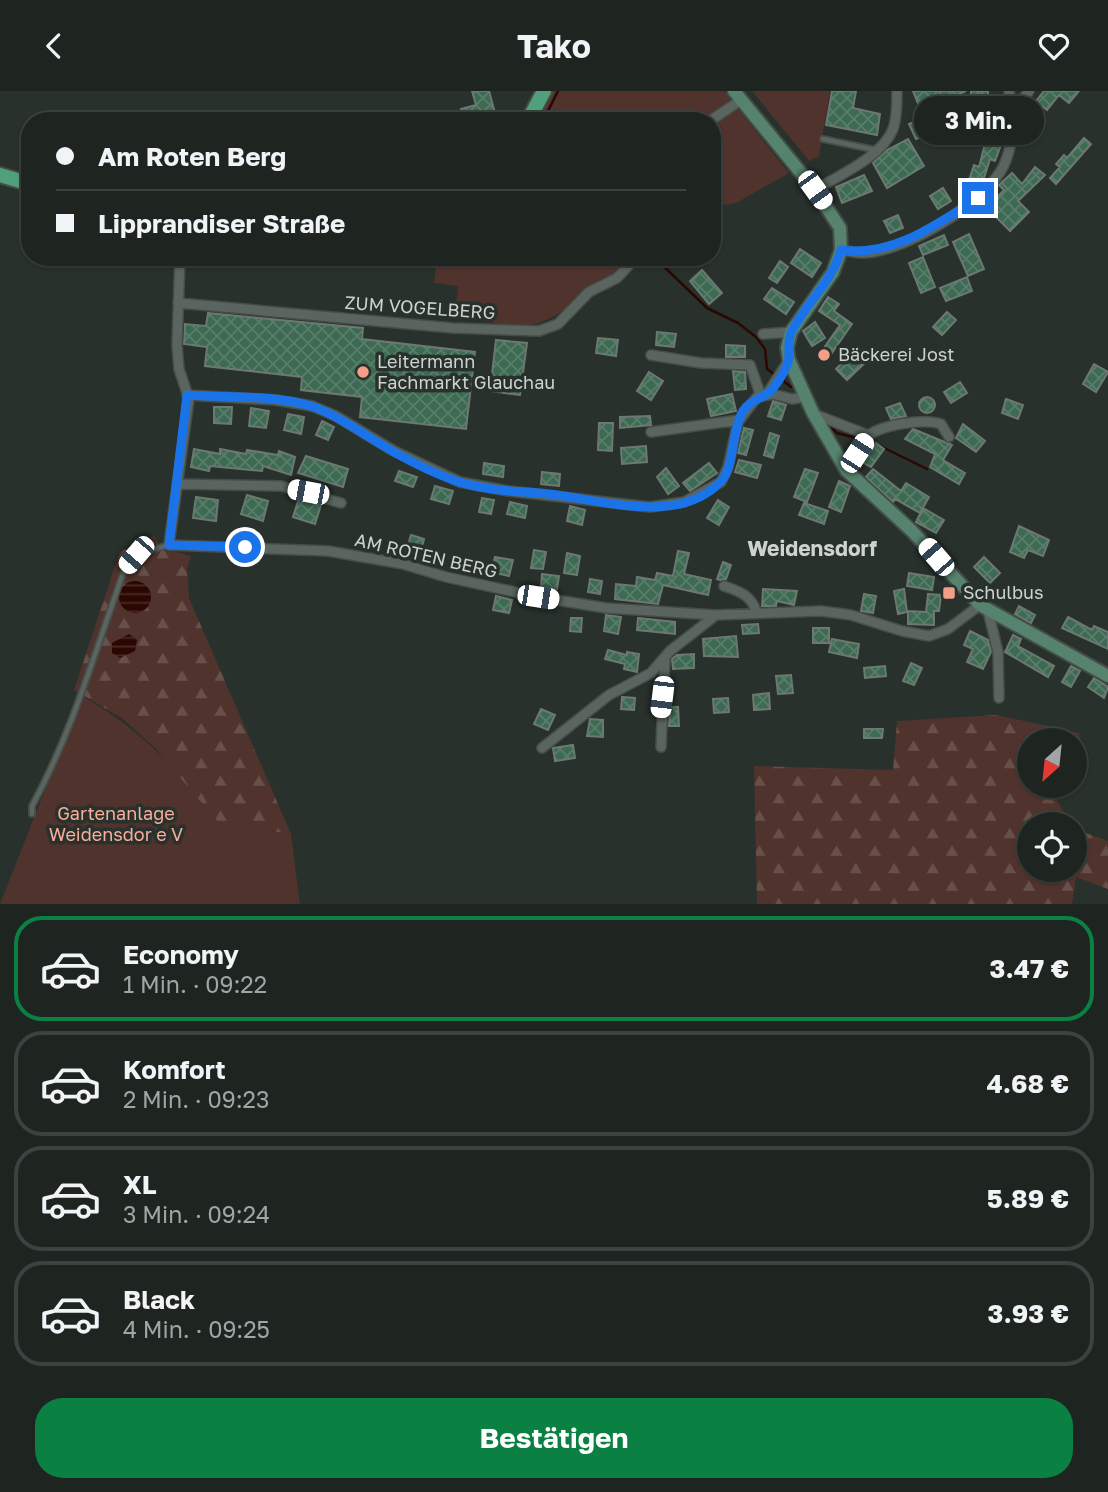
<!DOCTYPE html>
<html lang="de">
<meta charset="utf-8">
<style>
:root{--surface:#1e2521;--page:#2b312e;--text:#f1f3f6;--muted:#a1a5a5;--line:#3c423f;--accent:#0b8043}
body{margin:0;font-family:"Golos Text",sans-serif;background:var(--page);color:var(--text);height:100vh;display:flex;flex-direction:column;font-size:26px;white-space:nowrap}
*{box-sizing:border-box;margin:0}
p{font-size:23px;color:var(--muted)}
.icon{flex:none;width:38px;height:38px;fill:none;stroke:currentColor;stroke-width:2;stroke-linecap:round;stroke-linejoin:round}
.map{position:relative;height:813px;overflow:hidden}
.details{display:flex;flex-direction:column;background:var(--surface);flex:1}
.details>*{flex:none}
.guide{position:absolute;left:21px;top:21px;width:700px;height:154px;border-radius:28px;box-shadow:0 2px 5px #0004,0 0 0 2px var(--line);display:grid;align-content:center;height:154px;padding:0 35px;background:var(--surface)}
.needle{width:46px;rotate:207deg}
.fabs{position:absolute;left:1017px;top:637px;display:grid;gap:14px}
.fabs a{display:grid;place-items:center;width:70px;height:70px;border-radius:50%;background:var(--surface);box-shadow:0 2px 5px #0004,0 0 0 2px var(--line);font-size:35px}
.end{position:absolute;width:32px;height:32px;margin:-16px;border:9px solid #1a73e8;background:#fff;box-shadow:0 0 0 4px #fff}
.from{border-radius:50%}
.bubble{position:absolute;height:49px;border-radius:24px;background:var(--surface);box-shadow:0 2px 5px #0004,0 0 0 2px var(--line);font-size:23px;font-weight:700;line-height:49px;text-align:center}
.car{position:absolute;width:21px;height:42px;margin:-21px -10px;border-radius:9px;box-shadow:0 0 5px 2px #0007;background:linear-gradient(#fff 24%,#345 0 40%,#fff 0 76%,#345 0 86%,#fff 0)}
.guide b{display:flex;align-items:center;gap:24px;height:66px;font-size:26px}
.guide b+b{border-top:2px solid var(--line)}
.guide i{width:18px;height:18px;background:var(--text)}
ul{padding:12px 0 0;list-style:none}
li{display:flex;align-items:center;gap:21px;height:105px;margin:0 14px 10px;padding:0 21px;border:4px solid var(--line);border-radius:28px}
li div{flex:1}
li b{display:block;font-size:26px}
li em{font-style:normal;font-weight:700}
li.current{border-color:var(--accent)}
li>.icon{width:63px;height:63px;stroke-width:1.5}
.primary-button{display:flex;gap:14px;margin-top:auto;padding:14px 35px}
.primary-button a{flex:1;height:80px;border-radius:28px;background:var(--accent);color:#fff;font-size:28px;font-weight:700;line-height:80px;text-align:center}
header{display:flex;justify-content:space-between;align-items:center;height:91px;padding:0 35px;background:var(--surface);font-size:32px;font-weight:700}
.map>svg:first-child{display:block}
.green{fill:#50332c}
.forest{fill:url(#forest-firs)}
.water{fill:url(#water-rules)}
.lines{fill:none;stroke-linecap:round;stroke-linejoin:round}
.stream{stroke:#2c0702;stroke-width:2.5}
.building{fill:url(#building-cross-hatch);stroke:#6d7872;stroke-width:2}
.service-casing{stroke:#454d48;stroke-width:8}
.minor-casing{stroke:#454d48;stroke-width:12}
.secondary-casing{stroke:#454d48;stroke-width:16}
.primary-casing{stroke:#454d48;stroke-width:18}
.service{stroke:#5a655f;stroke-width:4.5}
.minor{stroke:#5a655f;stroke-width:9}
.secondary{stroke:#55836d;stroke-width:12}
.primary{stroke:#50a17b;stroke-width:14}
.route{stroke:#1a73e8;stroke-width:9}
.poi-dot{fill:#f49e89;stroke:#28312c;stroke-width:2.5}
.labels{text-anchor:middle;stroke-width:7;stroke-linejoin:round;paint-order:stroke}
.street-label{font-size:18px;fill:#cdd3cf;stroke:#28312c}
.poi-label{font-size:18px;fill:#cdd3cf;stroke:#28312c;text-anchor:start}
.park-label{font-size:18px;fill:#f9ad9b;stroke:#28312c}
.quarter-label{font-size:21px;font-weight:bold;fill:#cdd3cf;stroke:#28312c}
</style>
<header><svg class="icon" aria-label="back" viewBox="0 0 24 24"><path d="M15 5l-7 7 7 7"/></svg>Tako<svg class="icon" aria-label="heart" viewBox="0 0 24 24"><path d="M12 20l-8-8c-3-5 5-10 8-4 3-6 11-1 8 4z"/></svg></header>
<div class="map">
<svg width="1108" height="813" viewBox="0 0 1108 813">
<defs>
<pattern id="forest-firs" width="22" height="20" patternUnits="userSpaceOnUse" patternTransform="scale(1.75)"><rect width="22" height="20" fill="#50332c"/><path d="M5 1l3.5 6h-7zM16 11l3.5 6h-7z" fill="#68504a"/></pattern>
<pattern id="water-rules" width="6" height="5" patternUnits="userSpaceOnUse" patternTransform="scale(1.75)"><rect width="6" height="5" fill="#2c0702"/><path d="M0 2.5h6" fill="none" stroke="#492a26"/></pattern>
<pattern id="building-cross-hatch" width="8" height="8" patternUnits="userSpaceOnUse" patternTransform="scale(1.75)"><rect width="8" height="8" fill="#3d6a52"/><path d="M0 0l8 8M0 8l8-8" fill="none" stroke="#587e6a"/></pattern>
</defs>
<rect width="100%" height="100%" fill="#28312c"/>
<path class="green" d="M552,0h172l65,82 -53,30 -24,4v-86h-176z
M752,0h78l-11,65 -10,5z
M437,166h191c-8,19 -76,66 -97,68 -16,1 -33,-2 -49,-3l2,-14 -28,-2 2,-20 -24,-3z
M82,605c63,36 93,72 138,128l71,10 9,70h-300z"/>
<path class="forest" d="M154,444l7,13 30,8 -4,12 2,30 102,236 -71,-10 -66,-77 -31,-28 -49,-29 45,-136c9,-11 25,-7 35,-19z
M996,624l83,18 2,10 -6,3 -1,-6h-45v46h30l-2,14 13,24h-41v46h45l1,-41 33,12v48l-32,-12 -4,27h-315l-3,-138 139,4 4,-49z"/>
<path class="water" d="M119 506a16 16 0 1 1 32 0a16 16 0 1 1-32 0Z
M129,543l8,6 -2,11 -15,7 -8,-5v-10z"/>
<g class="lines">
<path class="stream" d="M543,30l15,-30
M654,166l53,51 31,15 18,14 9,12 2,20 10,7
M781,288l10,8
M830,336l7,6 23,6
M870,350l57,28"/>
</g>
<path class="building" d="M472,0h17l6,22 -11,4 1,4h-21l-3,-12 15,-4z
M832,0h24l-3,17 27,6 -3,21 -51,-10z
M913,0h53l-31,13 11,23 -30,12 -7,-15 15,-6z
M971,0h17v18h-17z
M1044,0h35l-10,12 -10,-8 -12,15 -11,-9z
M1084,47l7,6 -35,40 -6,-6 10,-11 -4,-3 8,-9 3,3z
M908,48l16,27 -37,22 -14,-25 14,-13z
M986,49l15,5 -6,16 -5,-2 -7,22 -13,-4 4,-12 5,2z
M1035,76l10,8 -27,26 11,11 -19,19 -23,-23 17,-18 -5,-5 13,-12 10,11z
M864,84l8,16 -30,12 -6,-16z
M943,97l8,13 -13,8 -8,-13z
M898,124l5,13 -13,5 -6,-12z
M969,143l15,35 -16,7 -15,-34z
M944,144l4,10 -25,10 -4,-9z
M800,158l21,14 -9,14 -21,-14z
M923,166l12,30 -14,6 -12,-30z
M780,170l8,6 -11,16 -8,-5z
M702,179l20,23 -13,11 -19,-23z
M967,186l5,14 -26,10 -6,-13z
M772,197l22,14 -8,12 -22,-15z
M828,206l11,7 -5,7 18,13 -25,36 -8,-5 21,-30 -21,-14z
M947,221l9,8 -14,15 -9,-8z
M208,222l155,15 -1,11 113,13 -9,77 -106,-12 2,-20 -61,-7 1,-13 -97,-11 2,-19 -23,-3 1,-17v-3l21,2z
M815,231l10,16 -13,8 -9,-15z
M657,241l19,2 -2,13 -18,-2z
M598,247l20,2 -2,16 -20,-3z
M496,249l31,3 -7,52 -30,-4z
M726,254l19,1v11h-19z
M857,257l11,12 -21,20 -11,-11z
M1094,273l14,8 -12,20 -13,-8z
M733,280l12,1 1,17 -11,1z
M649,281l14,9 -12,19 -14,-9z
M960,291l7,11 -16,10 -7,-11z
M732,303l4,17 -25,5 -4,-17z
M919 314a8 8 0 1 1 16 0a8 8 0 1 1-16 0Z
M1006,308l17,6 -5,14 -16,-6z
M773,310l13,4 -5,15 -13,-4z
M900,312l6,13 -15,3 -5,-11z
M214,316h18l-1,17 -17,-1z
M251,317l18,3 -3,17 -17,-2z
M288,323l16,3 -3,17 -17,-4z
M650,325l1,9 -31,3v-11z
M322,330l12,6 -6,13 -12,-5z
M599,332h14l-1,28 -14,-1z
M963,333l22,17 -9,11 -20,-14z
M744,337l9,2 -7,25 -8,-2z
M913,338l39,16 -9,15 22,13 -6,11 -29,-17 5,-13 -30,-15z
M770,342l9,3 -6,22 -9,-3z
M876,352l8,6 -13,18 -9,-5z
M646,355l1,16 -25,2 -1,-16z
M194,358l26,5v-5l26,5 1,-4 31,5 1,-4 16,6 -4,18 -28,-9 -1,5 -52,-5 -1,5 -18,-4z
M306,365l42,13 -5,18 -45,-14z
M739,369l22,5 -4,13 -22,-6z
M484,372l20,3 -1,11 -20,-3z
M709,372l8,10 -27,18 -7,-8z
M666,377l13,18 -11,8 -11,-17z
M805,378l13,4 -11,29 -13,-5z
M873,378l28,22 5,-8 23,14 -9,16 -25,-14 -2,3 -27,-25z
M399,380l18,6 -4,10 -18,-6z
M542,381l18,2 -1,12 -18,-2z
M839,390l11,5 -9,26 -12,-5z
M435,395l18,5 -4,13 -18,-5z
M247,404l21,6 -5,20 -22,-7z
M196,406l22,3 -2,21 -23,-3z
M299,407l22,7 -6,19 -22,-7z
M482,407l12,2 -3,14 -12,-2z
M718,409l11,7 -10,18 -12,-7z
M510,411l17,4 -2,12 -18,-4z
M804,412l24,8 -4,13 -25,-9z
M570,415l15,4 -3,15 -15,-4z
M923,417l21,12 -8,13 -20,-11z
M1019,435l30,14 -6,16 -15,-6 -4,8 -14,-6z
M411,444l13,4 -4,16 -14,-4z
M534,459l12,2 -3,17 -12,-1z
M678,460l11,2 -5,21 27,6 -3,15 -45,-10 -5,19 -43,-5 1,-15 20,2 1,-9 18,3 2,-7 16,3z
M567,462l13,3 -3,19 -13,-2z
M495,466l18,3 -4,16 -18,-4z
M984,466l16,16 -10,10 -16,-16z
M723,471l8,3 -5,14 -6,1 -3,-1z
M909,482l25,4 -2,13 -25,-4z
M542,483l17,2 -2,13 -16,-2z
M590,488l12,2 -2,13 -12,-2z
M763,498l34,2 -3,14 -17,-4 -1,5h-14z
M904,498l3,23 -9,2 -4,-23z
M864,503l12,2 -3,17 -12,-2z
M928,503l13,1 -2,16h-5v14l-26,-1v-13l18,1z
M496,505l16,4 -3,13 -16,-3z
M1019,515l16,9 -4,8 -16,-9z
M606,524l15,2 -3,17 -14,-3z
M1068,526l24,13 2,-4 14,6v17l-46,-21z
M571,527h11l-1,14 -11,-1z
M638,527l37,4v12l-38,-4z
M758,533l1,9 -16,1 -1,-9z
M813,537h16v15h-16z
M970,540l18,9 3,12 -8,17 -16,-7 6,-13 -9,-4z
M1013,544l8,4 -3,7 36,20 -6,11 -43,-25z
M736,545l2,21 -34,-1 -1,-17z
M832,548l27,5 -2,14 -28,-6z
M608,559l19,5v-3l12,2 -2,18 -13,-3 1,-5 -20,-5z
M694,563v14l-21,1 -1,-10 5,-4z
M911,572l11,5 -8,17 -11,-4z
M885,575l1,10 -21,2 -1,-10z
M1071,575l9,5 -9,16 -9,-5z
M791,584l2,18 -15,1 -2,-18z
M1094,587l14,9 -4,11 -16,-11z
M769,602l1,16 -16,1 -1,-15z
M622,606l13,1 -1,12 -13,-1z
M728,607l1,14 -15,1 -1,-14z
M670,616h8l1,19h-10z
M541,618l14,6 -7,15 -14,-6z
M590,628l13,1v17l-16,-1z
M864,638h19l-1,9h-18z
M573,654l2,13 -20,3 -2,-13z"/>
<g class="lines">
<g class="service-casing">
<path id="service" d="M823,48l53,11
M32,723v-8c41,-75 64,-158 93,-238l11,-13 32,-10"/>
</g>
<g class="minor-casing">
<path id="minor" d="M1013,21l16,-21
M710,30l31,-21
M815,99c24,-15 67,-33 78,-61 4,-11 4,-26 4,-38
M841,159c7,1 14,3 21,3 42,0 125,-51 142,-88 11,-25 10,-49 5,-74
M180,166l-3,88 2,24 10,30 -20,146 159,6 75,13 43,13 92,20 68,11 110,7 105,-4 30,4 51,16 27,5 19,-7 32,-24
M178,212l275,25 86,3 19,-7 31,-32 28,-14 12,-13 3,-8
M763,243l28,-2
M651,264l50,8 49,2 11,31
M767,303l22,-34
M187,304l88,5 37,6 24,10 58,35 66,31 48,9 142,16 34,-5 37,-20 7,-15 10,-45 19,-25 16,-3 19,5 13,-2
M814,323l54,21
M651,341l88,-12
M846,379c6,-10 12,-24 21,-33 12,-12 57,-19 74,-13l8,13
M177,393l104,2 60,17
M724,495c14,5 28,9 32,26
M988,520l10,41 1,46
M661,656l4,-89
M542,657l67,-53 42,-22 19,-22 46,-36"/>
</g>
<g class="secondary-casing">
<path id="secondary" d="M734,0l81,99 25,38 1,22 -8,22 -42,60 -4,16 2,12 24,53 33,57 66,61 68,74 128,71"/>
</g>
<g class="primary-casing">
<path id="primary" d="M528,30l16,-30
M0,84l30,9"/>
</g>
<use href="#service" class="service"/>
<use href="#minor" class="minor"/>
<use href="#secondary" class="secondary"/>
<use href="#primary" class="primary"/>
</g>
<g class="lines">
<path class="route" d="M245,456l-76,-2 18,-150c41,3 87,-1 127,12 20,7 37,19 55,30 27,17 60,35 90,45 29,9 60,9 89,12 52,5 131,33 173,-13 14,-14 10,-50 22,-70 7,-11 16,-11 25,-18 7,-5 18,-23 20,-31 3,-10 -2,-20 4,-31 14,-28 40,-49 49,-81 52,7 95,-25 137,-52"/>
</g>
<g class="poi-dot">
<circle cx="824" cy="264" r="7"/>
<circle cx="363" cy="281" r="7"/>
<rect x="942" y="495" width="14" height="14" rx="3.5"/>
</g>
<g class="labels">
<g class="street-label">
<text transform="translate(420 217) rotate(4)" y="6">ZUM VOGELBERG</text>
<text transform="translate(426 465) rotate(13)" y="6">AM ROTEN BERG</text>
</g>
<g class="poi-label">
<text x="838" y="270">Bäckerei Jost</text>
<text x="377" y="277">Leitermann<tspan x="377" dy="21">Fachmarkt Glauchau</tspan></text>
<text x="963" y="508">Schulbus</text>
</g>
<g class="park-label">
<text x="116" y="729">Gartenanlage<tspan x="116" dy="21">Weidensdor e V</tspan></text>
</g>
<g class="quarter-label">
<text x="812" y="465">Weidensdorf</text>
</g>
</g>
</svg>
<div class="fabs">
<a><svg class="needle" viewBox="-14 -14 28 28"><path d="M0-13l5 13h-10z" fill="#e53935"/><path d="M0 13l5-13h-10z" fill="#a1a5a5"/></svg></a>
<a><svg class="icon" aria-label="locate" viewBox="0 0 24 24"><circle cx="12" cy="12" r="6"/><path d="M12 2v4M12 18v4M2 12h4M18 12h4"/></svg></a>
</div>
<i class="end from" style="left:245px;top:456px"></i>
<i class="end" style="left:978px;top:107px"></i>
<div class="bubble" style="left:914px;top:5px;width:130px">3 Min.</div>
<i class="car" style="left:815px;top:99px;rotate:144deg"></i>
<i class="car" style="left:857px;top:362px;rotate:33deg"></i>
<i class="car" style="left:308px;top:401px;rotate:281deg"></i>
<i class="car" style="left:136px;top:464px;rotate:221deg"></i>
<i class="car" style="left:936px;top:466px;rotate:319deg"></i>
<i class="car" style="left:538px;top:506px;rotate:99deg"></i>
<i class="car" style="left:662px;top:606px;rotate:187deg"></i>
<div class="guide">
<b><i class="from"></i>Am Roten Berg</b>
<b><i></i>Lipprandiser Straße</b>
</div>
</div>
<section class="details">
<ul>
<li class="current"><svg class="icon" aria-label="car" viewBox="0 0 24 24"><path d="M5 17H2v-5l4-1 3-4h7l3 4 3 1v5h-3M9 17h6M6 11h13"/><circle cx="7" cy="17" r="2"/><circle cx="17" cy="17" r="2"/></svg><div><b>Economy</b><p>1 Min. · 09:22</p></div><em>3.47 €</em></li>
<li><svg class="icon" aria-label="car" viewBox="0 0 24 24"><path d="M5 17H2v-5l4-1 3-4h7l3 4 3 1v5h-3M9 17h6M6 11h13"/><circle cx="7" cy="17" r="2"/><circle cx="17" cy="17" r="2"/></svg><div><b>Komfort</b><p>2 Min. · 09:23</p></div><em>4.68 €</em></li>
<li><svg class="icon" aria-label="car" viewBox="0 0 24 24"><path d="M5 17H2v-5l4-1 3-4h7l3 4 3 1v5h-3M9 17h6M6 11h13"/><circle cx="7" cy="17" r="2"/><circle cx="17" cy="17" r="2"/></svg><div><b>XL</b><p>3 Min. · 09:24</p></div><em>5.89 €</em></li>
<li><svg class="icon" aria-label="car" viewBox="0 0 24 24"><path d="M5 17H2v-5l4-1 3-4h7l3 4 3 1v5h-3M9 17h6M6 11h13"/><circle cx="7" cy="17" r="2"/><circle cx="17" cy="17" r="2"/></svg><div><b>Black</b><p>4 Min. · 09:25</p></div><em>3.93 €</em></li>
</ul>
<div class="primary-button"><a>Bestätigen</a></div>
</section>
